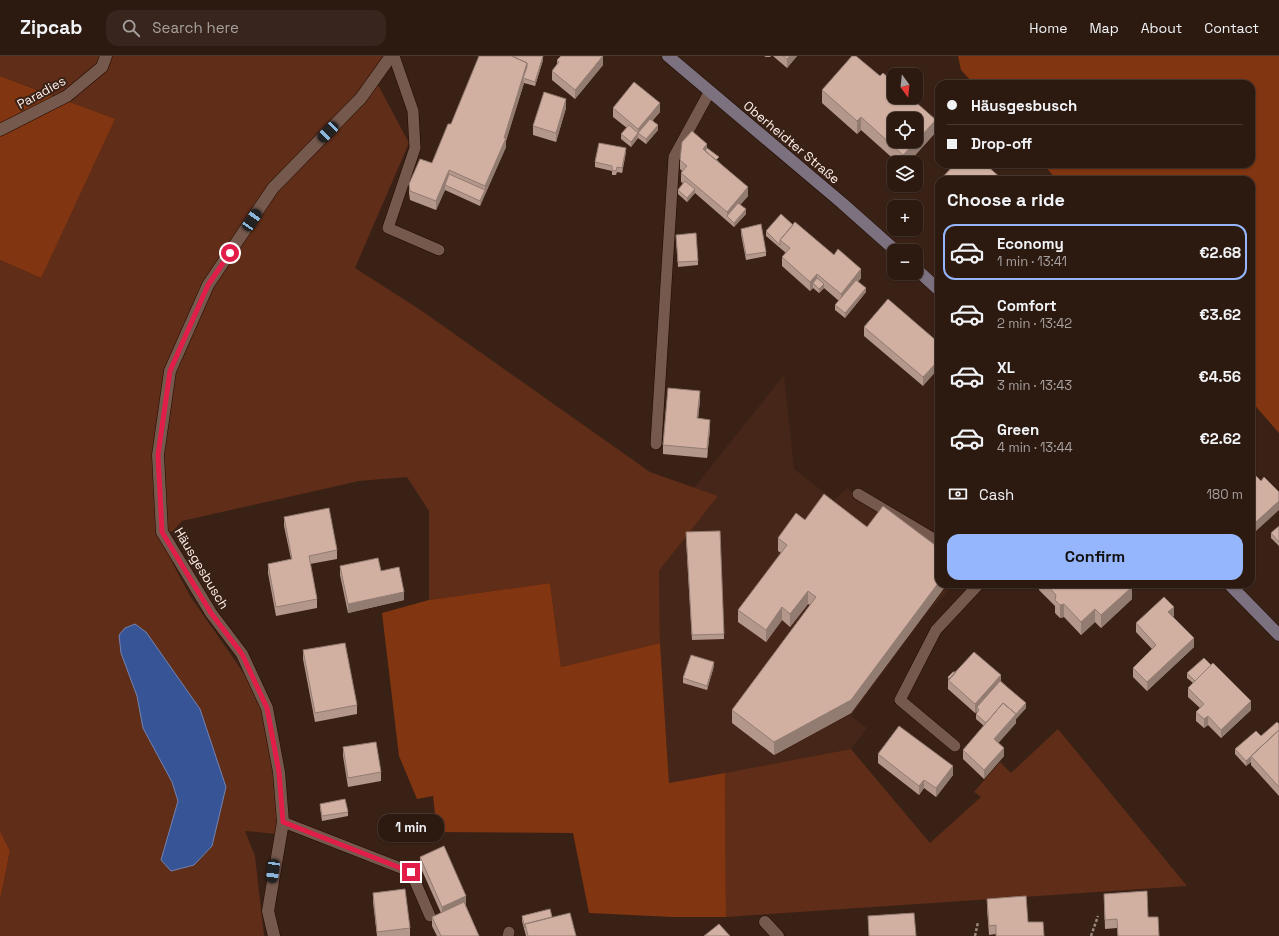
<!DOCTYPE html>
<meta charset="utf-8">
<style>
:root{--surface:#2c1910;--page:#38261e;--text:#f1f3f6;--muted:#a6a09f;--line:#483830;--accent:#95b6fd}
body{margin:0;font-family:"Space Grotesk",sans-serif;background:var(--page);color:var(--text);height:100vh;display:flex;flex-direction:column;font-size:15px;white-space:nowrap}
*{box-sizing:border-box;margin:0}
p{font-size:13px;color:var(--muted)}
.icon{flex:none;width:22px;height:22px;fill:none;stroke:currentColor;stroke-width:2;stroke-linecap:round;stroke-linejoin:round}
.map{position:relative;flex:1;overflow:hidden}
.panel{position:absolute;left:935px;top:120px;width:320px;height:412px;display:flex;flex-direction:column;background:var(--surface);border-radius:12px;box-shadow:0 1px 3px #0004,0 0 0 1px var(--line)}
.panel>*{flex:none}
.top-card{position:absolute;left:935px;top:24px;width:320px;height:88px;border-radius:12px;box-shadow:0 1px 3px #0004,0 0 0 1px var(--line);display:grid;align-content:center;height:88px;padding:0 12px;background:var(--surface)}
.needle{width:26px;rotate:165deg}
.buttons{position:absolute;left:887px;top:12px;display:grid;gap:8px}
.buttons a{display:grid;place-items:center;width:36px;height:36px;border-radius:8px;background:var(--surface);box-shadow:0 1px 3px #0004,0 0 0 1px var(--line);font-size:20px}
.end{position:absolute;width:18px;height:18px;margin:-9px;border:5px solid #e11d48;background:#fff;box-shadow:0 0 0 2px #fff}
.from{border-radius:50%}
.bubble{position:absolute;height:28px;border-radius:12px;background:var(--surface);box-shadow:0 1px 3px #0004,0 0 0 1px var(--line);font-size:13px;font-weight:700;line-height:28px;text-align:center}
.car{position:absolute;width:12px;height:24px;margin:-12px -6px;border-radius:5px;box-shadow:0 0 3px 1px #0007;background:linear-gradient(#222 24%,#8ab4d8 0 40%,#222 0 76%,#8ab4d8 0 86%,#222 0)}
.top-card b{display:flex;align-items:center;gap:14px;height:38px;font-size:15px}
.top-card b+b{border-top:1px solid var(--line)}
.top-card i{width:10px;height:10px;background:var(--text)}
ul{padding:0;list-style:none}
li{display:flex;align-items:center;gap:12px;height:56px;margin:0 8px 6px;padding:0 4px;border:2px solid transparent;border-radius:12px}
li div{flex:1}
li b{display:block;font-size:15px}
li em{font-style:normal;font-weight:700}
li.selected{border-color:var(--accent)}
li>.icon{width:36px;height:36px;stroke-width:1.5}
h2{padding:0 12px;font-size:18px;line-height:48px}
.pay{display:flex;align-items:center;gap:10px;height:44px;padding:0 12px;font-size:15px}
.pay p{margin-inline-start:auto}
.primary-button{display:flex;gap:8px;margin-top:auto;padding:8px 12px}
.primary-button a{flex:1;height:46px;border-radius:12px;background:var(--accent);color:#111;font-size:16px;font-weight:700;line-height:46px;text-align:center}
header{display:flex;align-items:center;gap:24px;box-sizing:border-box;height:56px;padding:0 20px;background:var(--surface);border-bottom:1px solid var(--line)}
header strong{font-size:19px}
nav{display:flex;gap:22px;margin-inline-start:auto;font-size:14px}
.search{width:280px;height:36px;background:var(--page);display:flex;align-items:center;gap:10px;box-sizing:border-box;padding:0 14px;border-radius:12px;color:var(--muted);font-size:15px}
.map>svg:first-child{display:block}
.built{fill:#462619}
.green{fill:#5f2d18}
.forest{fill:#813510}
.water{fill:#375497;stroke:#7383b0}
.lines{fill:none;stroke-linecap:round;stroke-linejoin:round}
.lane-casing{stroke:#200902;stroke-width:12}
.street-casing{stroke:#200902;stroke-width:13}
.secondary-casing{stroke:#200902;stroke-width:13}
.path{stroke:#9b877e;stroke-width:2.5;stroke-dasharray:3 2;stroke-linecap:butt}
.lane{stroke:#76594d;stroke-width:11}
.street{stroke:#76594d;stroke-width:12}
.secondary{stroke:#7c727f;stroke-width:12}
.wall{fill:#b4978b}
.shaded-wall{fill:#927b71}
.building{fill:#d1b0a2;stroke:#927b71;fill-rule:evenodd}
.route{stroke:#e11d48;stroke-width:5}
.labels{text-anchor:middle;stroke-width:4;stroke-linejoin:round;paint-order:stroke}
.street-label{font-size:13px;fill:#fff0eb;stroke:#3a2116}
</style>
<header>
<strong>Zipcab</strong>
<div class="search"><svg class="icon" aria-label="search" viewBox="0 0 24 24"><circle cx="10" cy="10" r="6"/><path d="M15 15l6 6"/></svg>Search here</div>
<nav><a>Home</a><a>Map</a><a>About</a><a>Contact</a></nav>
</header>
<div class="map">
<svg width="1279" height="880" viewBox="0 0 1279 880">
<rect width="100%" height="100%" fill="#3a2116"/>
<path class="built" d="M784,319l10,94 40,31 13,-12 92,71v25h15l-31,34 -72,98 16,12 -16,21 -182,35 -9,-141 -1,-72 59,-75 -25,-7z"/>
<path class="green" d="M0,0h395l-19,25 33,62 -54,125 67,43 228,161 68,24 -59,75 1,72 -99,24 -11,-84 -121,17v-89l-22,-34 -48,4 -177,40 -8,9 -12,6 11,28 17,32 64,92 14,30 14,90 -6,26 -31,-3 10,25 9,80h-264v-36l10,-49 -10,-20v-571l41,18 22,-179 -63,-23z
M1058,673l129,157 -461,31 -1,-144 126,-24 79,94 51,-46 -7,-5 26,-30 11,11z"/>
<path class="forest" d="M958,0h321v377l-28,-32v-221h-194l-14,-16h208v-80h-277l-13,-14z
M0,20l115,43 -74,159 -41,-18z
M550,527l11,84 99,-24 9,140 56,-10 1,144h-54l-83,-4 -16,-80 -136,-1 -4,-36 -16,3 -18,-43 -17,-143 47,-13z
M0,775l10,20 -10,49z"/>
<path class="water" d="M135,568l11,8 54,77 26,78 -14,59 -18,19 -23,6 -10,-11 17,-59 -6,-19 -29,-54 -6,-32 -16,-43 -2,-18 6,-7z"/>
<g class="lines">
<g class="lane-casing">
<path id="lane" d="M394,0l19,55 2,37 -27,80 51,22
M656,388l18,-287 36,-66
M858,438l81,48
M955,690l-55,-46 36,-70 43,-46
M283,766l128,50 19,44
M508,880l1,-4"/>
</g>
<g class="street-casing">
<path id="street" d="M0,74l67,-34 35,-29 4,-11
M765,866l13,14
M274,880l-6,-25 15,-89 -4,-50 -12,-64 -25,-54 -31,-41 -49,-81 -4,-77 12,-84 38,-86 65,-97 88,-90 30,-42"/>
</g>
<g class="secondary-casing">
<path id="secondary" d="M668,0l174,147 54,48
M916,213l23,21
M1229,528l50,51"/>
</g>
<path class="path" d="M975,880l3,-14
M1091,880l7,-20"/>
<use href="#lane" class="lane"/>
<use href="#street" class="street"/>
<use href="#secondary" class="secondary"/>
</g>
<path class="wall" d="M764,0h7l-1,1h-4z
M773,0h24l-10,12z
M543,4l-8,26 -11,-3 -18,58v6l-26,59 -35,-16 -9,20 -26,-10 -1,-7v-9l23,-21 19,-39z
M557,4l46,5 -28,34 -23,-19v-9l5,-7z
M822,34l114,42 -28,31h-10l-37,-33 -4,4 -35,-31z
M566,52l-10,34 -23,-7v-9z
M613,52l47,4 -7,8 5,10 -12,14 -8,-6 -7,9 -10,-8v-5l6,-6 -14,-11z
M707,92l41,48 -8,9 6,9 -12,13 -39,-34 -8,9 -9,-8v-4l5,-7 -2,-1v-9l1,-2 -2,-2v-9z
M626,96l-4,21 -5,-1 -1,3h-4v-4l-17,-4v-5z
M939,126v18l-3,-2v-13z
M793,169l68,53 -3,4 8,10 -21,26 -10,-8v-5l4,-4 -15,-13 -5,5 -6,-5 -3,3 -28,-25v-9l4,-4 -20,-17v-5z
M741,173l25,23v4l-20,4 -5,-26z
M676,179l22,26v4l-20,2z
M864,271l75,16 -16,43 -59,-50z
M700,344l-2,19 12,10 -3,29 -44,-4v-9z
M1251,415l10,10 -5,50 -5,-5z
M284,461l53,33v9l-27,5 7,35v9l-41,8 -8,-43v-9l23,-5 -7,-33z
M805,464l134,64h8l-96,129 -77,42 -42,-32v-13l78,-105 -2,-1 -18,23 -8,-7 -16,22 -28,-20v-12l43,-57 -3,-2v-13z
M1279,470v20l-8,-8v-5z
M686,481l38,97v5l-32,1z
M340,510l41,5 23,29 -56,13 -8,-38z
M1039,528h97l-4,4v11l-31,29 -6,-6 -14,13 -17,-18 -4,1 -5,-5v-7l-16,-16z
M1174,560l-1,1 21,30 -47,44 -14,-14v-9l19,-19 -16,-17v-9z
M303,594l54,55v9l-42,8 -12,-63z
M714,610l-7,24 -24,-7v-5z
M1187,617l64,37 -30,28 -13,-13 -4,3 -8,-7v-9l4,-4 -12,-11v-9l5,-5 -6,-5z
M948,621l53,4 25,27 -10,11v4l-18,20 6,13 -20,23 -21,-20v-9l21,-24 -8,-7v-5l2,-1 -1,-1 -2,1 -27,-24z
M1279,668v72l-28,-31v-3l-5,4 -11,-12v-5l26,-13z
M343,691l38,25v9l-33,6 -5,-31z
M878,698l75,21 -17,22 -12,-9 -5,7 -41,-32z
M320,748l28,8v4l-26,5 -2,-13z
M420,801l46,48h-1l14,31h-42l-5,-10v-9l9,-4 -21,-47z
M373,837l37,35v8h-33l-4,-34z
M1104,838l44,23 11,19h-41l-1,-8 -12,1z
M987,843l41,23 16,14h-48v-2l-7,1 -2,-27z
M522,860l30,1 24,19h-50l-4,-15z"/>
<path class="shaded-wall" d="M543,0v4l-8,26v-4z
M603,0v9l-28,34v-9z
M790,0h7l-10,12v-9z
M527,7v9l-4,6 1,5 -18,58v6l-21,47v-8l19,-48z
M566,43v9l-10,34v-9z
M660,47v9l-20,23 -2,-2v-4z
M861,61v13l-4,4v-13z
M936,64v12l-28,31h-5v-8z
M658,69v5l-12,14v-5z
M638,77v5l-7,9v-5z
M707,88v9l-4,-4z
M626,92v4l-4,21v-5z
M449,114v9l-4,6v5l-9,20v-9z
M748,131v9l-19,22 -2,-2v-4z
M695,133v4l-8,9v-4z
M485,134v4l-5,12v-5z
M746,153v5l-12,13v-4z
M861,213v9l-20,25v-9z
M817,218v9h-4v5l-3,3v-9z
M824,228v4l-5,5v-4z
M866,232v4l-21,26v-5z
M939,304v8l-16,18v-9z
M700,335v9l-3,27v-9z
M710,364v9l-3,29v-9z
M1279,445v9l-23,21v-9z
M939,526v2h8l-96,129 -77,42v-13z
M1126,528h10l-4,4v11l-31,29v-13z
M808,535v13l-18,23v-13z
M404,536v8l-56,13v-9z
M1064,548v13l-4,1v-13z
M782,551v13l-16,22v-12z
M1174,551v9l-6,5v-9z
M1095,553v13l-14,13v-13z
M1194,582v9l-47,44v-9z
M714,606v4l-7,24v-4z
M1001,619v9l-24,23v5l-2,1v-9z
M1251,645v9l-30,28v-8z
M1026,647v5l-10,11v4l-22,25v-9z
M1208,660v9l-4,3v-9z
M1004,692v8l-20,23v-9z
M1251,701v5l-5,4v-5z
M953,710v9l-17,22v-9z
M924,724v8l-5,7v-9z
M466,840v9l-24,11v-9z"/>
<path class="building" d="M479,0h33l15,7 -23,75h2l-21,48 -36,-16 -13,31 -26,-10 -1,-7 11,-25 12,4 16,-39h3z
M512,0h31l-8,26 -12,-4 4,-11v-4z
M561,0h42l-28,34 -23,-19 7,-9 -2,-2z
M783,0h7l-3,3z
M852,0h4l24,20 3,-3 11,9v15h16l26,23 -33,35 -42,-38 -4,4 -35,-31zM894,63h22v22h-22z
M634,26l26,21 -22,26 -25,-21z
M544,36l22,7 -10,34 -23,-7z
M650,63l8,6 -12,14 -8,-6z
M629,69l9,8 -7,9 -10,-8z
M692,75l15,13 -4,5 45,38 -21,25 -46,-39 6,-7 -7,-6 2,-18z
M599,87l27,5 -4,20 -5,-1 -1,4 -4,-1v-4l-17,-4z
M707,92l12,9 -3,3 -11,-9z
M955,108h30l18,16h-63z
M449,118l36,16 -5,11 -35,-16z
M685,125l10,8 -8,9 -9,-8z
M939,126v5l-3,-2z
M738,147l8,6 -12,14 -7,-7z
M781,158l12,11 -13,15v5l-14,-14z
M795,166l39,33 4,-6 23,20 -20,25 -24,-20 -7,8 -28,-25 8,-9 -10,-8z
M761,168l5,28 -20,3 -5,-26z
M696,177l2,28 -20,1 -2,-27z
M817,222l7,6 -5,5 -6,-6z
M856,224l10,8 -21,25 -10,-8z
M888,243l51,44v17l-16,17 -59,-50z
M668,332l32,3 -3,27 13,2 -3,29 -44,-4z
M1251,415l10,10 3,-4 15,15v9l-23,21 -5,-5z
M824,438l43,33 16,-21 56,42v34l-88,118 -77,42 -42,-32 84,-113 -8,-6 -18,23 -8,-7 -16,23 -28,-20 49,-65 -9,-7 18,-25 9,7z
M329,452l8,42 -28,6 8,43 -41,8 -8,-43 24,-5 -8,-42z
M1279,470v16l-8,-9z
M720,475l4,103 -32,1 -6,-103z
M378,502l3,13 18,-4 5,25 -56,12 -8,-38z
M1046,528h83l3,3 -31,28 -6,-6 -14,13 -17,-18 -4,1 -5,-5 1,-5z
M1164,541l10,10 -6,5 26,26 -47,44 -14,-14 23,-23 -20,-22z
M345,587l12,62 -42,8 -12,-63z
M974,596l27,23 -26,29 -27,-24z
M691,599l23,7 -7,24 -24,-8z
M1204,602l7,7 -16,16 -8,-8z
M1213,607l38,38 -30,29 -13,-14 -4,3 -8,-7 8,-8 -16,-16z
M953,616h3l-7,8 -1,-3z
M1000,625l26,22 -10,11 -13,-11 -17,20 -10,-9 3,-4 -2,-3z
M1003,647l13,11 -22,25 10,9 -20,22 -21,-20z
M1277,666l2,2v6l-33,31 -11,-12 21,-18 5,5z
M899,670l54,40 -17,22 -12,-8 -5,6 -41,-32z
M1279,674v57l-28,-31z
M376,686l5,30 -33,6 -5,-31z
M345,743l3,13 -26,4 -2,-12z
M444,790l22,50 -24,11 -22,-50z
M405,833l5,39 -33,4 -4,-39z
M1147,835l1,26h10l1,19h-41l-1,-17 -12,1 -1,-26z
M1026,840l2,26h15l1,14h-48v-11l-7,1 -2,-27z
M464,846l15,34h-38l-9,-19z
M550,853l2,8 -27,7v4l-3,-12z
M570,857l6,23h-48l-3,-12z
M914,857l2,23h-47l-1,-20z
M719,868l11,12h-26z"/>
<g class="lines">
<path class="route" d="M230,197l-22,32 -38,86 -12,84 4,77 49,81 31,41 25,54 12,64 4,50 128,50"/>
</g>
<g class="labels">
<g class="street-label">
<text transform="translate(41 36) rotate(-29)" y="5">Paradies</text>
<text transform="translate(792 86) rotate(40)" y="5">Oberheidter Straße</text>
<text transform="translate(202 512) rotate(59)" y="5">Häusgesbusch</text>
</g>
</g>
</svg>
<div class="buttons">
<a><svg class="needle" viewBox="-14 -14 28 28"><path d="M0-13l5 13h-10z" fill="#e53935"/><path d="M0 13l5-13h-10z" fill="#a6a09f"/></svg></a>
<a><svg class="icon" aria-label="locate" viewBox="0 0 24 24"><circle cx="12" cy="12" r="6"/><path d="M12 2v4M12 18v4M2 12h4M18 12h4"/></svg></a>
<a><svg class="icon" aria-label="layers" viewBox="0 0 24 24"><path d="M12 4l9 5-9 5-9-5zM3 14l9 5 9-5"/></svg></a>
<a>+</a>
<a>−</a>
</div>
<i class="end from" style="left:230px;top:197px"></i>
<i class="end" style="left:411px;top:816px"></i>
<div class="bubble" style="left:378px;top:758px;width:66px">1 min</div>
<i class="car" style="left:328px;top:76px;rotate:224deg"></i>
<i class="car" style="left:252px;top:164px;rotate:34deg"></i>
<i class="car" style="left:273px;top:815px;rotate:188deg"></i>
<div class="top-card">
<b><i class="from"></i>Häusgesbusch</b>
<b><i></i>Drop-off</b>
</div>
<section class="panel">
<h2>Choose a ride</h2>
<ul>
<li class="selected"><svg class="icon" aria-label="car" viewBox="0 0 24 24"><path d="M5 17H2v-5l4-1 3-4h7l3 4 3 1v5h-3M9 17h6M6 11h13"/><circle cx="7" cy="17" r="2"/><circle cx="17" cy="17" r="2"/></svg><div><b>Economy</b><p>1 min · 13:41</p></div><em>€2.68</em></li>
<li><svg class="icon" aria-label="car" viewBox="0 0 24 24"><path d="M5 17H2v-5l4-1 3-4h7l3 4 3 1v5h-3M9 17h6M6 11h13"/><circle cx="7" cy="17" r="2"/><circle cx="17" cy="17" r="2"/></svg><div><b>Comfort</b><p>2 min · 13:42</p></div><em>€3.62</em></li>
<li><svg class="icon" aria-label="car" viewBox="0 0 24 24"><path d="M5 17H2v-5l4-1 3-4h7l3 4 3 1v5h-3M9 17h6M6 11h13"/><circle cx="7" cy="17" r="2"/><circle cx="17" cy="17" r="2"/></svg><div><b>XL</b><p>3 min · 13:43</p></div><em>€4.56</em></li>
<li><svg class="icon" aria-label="car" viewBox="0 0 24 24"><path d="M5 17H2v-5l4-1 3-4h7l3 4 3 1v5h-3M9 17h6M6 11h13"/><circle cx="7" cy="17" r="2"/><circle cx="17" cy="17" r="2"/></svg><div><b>Green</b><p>4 min · 13:44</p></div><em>€2.62</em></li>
</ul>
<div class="pay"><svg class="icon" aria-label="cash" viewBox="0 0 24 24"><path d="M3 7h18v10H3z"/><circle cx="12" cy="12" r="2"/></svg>Cash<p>180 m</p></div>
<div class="primary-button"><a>Confirm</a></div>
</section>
</div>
